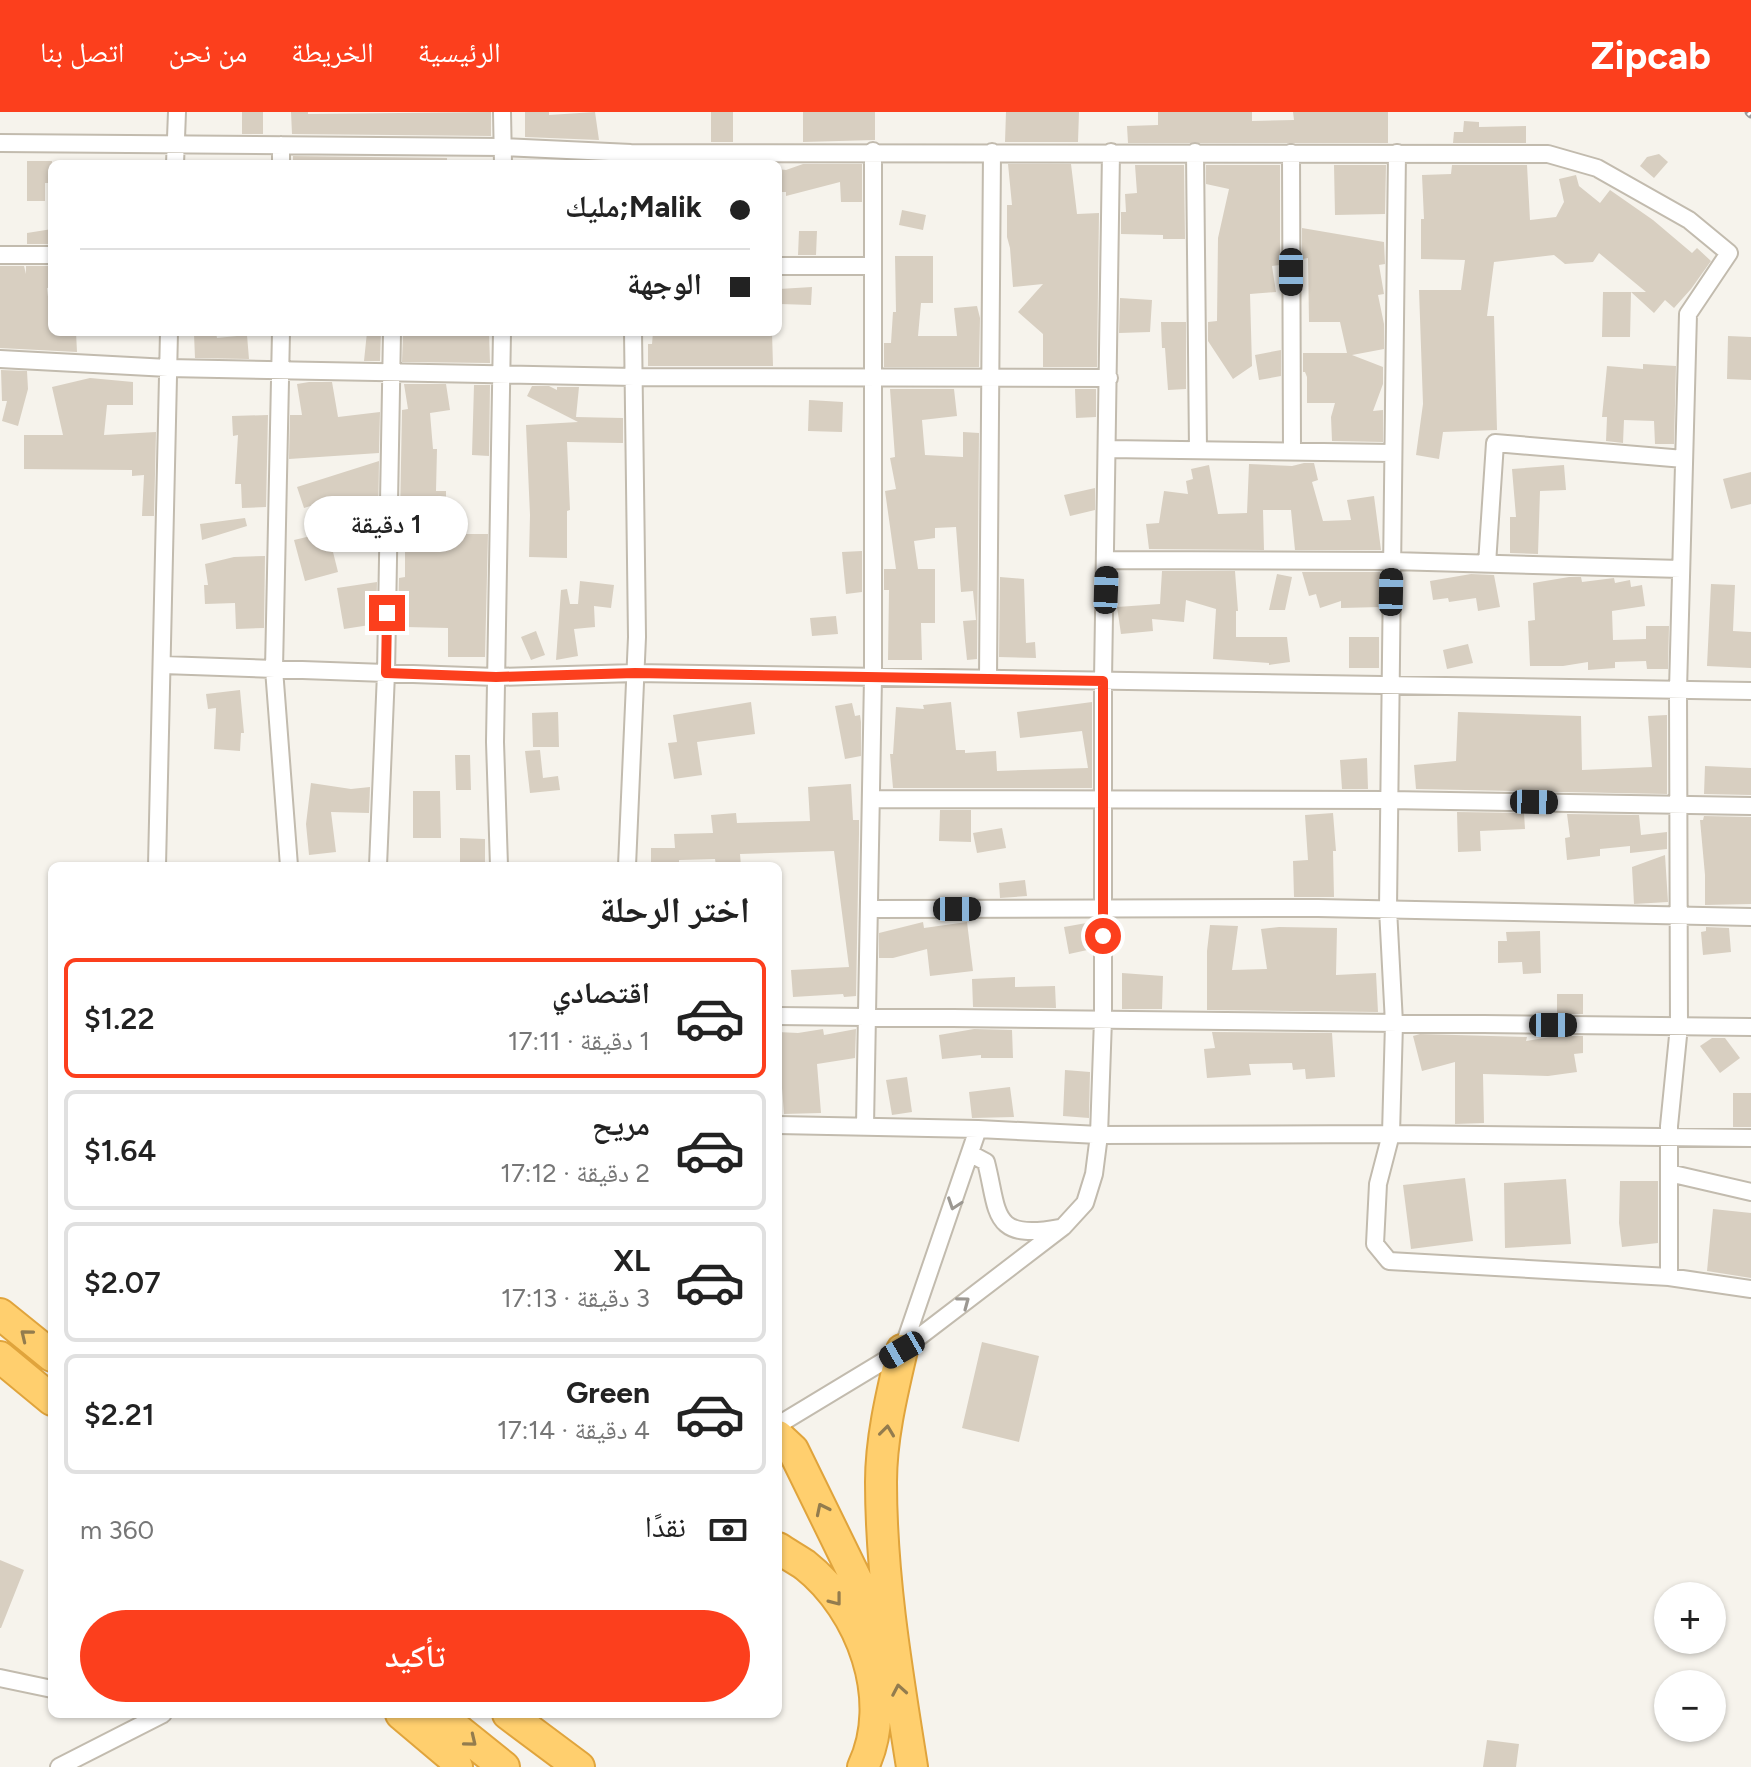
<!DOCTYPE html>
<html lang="ar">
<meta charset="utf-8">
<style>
:root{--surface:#fff;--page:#f6f6f6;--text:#222;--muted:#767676;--line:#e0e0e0;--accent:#fc3f1d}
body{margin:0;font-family:Figtree,"Noto Naskh Arabic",sans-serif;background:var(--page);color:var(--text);direction:rtl;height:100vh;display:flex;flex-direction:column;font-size:30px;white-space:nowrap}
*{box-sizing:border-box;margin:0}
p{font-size:26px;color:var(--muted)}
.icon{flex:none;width:44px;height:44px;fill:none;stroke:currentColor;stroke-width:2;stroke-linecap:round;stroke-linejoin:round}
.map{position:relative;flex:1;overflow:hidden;direction:ltr}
.drawer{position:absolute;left:48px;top:750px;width:734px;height:856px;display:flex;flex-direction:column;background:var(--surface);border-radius:12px;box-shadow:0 2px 6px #0004;direction:rtl}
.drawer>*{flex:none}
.banner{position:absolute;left:48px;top:48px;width:734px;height:176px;border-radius:12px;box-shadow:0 2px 6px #0004;direction:rtl;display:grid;align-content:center;height:176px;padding:0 32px;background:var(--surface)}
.fabs{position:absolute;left:1654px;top:1470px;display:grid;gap:16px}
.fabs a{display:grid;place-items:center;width:72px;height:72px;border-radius:50%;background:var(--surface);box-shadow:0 2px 6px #0004;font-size:40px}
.end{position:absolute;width:36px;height:36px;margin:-18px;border:10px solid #fc3f1d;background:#fff;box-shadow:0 0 0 4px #fff}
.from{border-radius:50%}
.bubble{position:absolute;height:56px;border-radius:28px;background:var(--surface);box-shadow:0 2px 6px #0004;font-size:26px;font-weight:600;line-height:56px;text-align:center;direction:rtl}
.car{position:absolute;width:24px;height:48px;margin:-24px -12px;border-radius:10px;box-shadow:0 0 6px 2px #0007;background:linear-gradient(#222 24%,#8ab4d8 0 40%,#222 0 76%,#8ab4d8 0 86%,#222 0)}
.banner b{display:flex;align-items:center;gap:28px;height:76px;font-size:30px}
.banner b+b{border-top:2px solid var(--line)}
.banner i{width:20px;height:20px;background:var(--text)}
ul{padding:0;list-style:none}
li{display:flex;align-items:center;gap:24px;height:120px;margin:0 16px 12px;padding:0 16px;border:4px solid var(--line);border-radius:12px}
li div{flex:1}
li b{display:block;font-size:30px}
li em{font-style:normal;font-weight:600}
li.active{border-color:var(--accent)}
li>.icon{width:72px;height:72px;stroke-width:1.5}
h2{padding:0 32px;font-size:36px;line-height:96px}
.pay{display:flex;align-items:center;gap:20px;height:88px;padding:0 32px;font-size:30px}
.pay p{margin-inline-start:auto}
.primary-button{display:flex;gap:16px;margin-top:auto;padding:16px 32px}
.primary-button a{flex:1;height:92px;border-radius:48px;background:var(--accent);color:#fff;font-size:32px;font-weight:600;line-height:92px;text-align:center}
header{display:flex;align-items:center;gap:48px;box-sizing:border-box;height:112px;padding:0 40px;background:var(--accent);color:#fff}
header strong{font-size:38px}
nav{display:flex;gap:44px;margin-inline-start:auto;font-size:28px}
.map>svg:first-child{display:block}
.building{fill:#d8cfc1}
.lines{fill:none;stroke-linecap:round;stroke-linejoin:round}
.street-casing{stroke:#c2bbae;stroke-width:20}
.highway-casing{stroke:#e0a43c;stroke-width:34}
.street{stroke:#fff;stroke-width:16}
.highway{stroke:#ffcf6e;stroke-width:30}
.rail-casing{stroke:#9a9a9a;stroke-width:9}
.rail{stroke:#fff;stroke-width:6;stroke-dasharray:18;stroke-linecap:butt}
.oneway{stroke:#9c9892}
.oneway2{stroke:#937c4e}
.route{stroke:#fc3f1d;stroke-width:10}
</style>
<header>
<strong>Zipcab</strong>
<nav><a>الرئيسية</a><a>الخريطة</a><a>من نحن</a><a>اتصل بنا</a></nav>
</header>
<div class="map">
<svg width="1751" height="1655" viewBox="0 0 1751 1655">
<rect width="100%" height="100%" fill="#f6f3ec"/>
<path class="building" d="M242,0h21v22h-21z
M291,0h17v2l183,-2v24l-199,-2z
M525,0h24v3l46,-3 4,28 -74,-3z
M711,0h22v30h-22z
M803,0h72v28l-72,2z
M1006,0h73l-1,30h-73z
M1158,0h94v9l42,-1 -1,-8h95v31h-260l-1,-17 31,-1z
M1464,9l15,1v5l47,-1v17h-73l1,-11h9z
M1659,42l9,8 -14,16 -14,-12 7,-9z
M293,44l154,2v6h-154z
M27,49h25v22h-7v18h-18z
M803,52h59v38h-21l-1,-20 -54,14v-4h-8v-23l8,1z
M1008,52h63l6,50 22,-1 -2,154h-54v-33l-25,-22 25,-28 -30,3 -3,-39 -3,-11v-32h5z
M1135,53h49l1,74h-22v-4l-42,-1v-22h5l-1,-18 12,-1z
M1206,53h74v100l-8,1 4,26 -26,2 2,72 -19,13 -25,-38v-19l9,-1 1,-83 11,-49 -23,-5z
M1334,53h52l-1,49 -50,1z
M1452,53h75l3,55 26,-3 8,-15 -5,-23 17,-4 3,11 21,17 10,-13 43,30 39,33 5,-5 14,13 -20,28 -17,19 -9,-8 -11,13 -23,-21 -1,45h-28l1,-45h43l-47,-39 -6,9 -28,2 -11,-9 -60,7 -7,54h7l3,114 -54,2 -4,27 -23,-4 7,-51 -4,-114h42l4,-30 -44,-1v-40h3l-2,-44 29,-1z
M902,98l24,5 -3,15 -24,-5z
M1302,116l82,14 1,22 -6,1 5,29 -6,1 6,29v25l-32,6 31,12v17l-10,27 10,-1v32l-51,-1 -1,-24 4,-14h-28v-26l-2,-5h-2v-19h44l-7,-31h-31l-1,-64 -6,1z
M52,117v15h-25v-11z
M799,119h18l-1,24h-18z
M895,144h38v47h-12l-3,33h39l-3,-28 23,-2 3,12 -1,49h-95v-24h7l2,-31h3z
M0,154h24l2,8v-8h26v22h-5l5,44h24l1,20 -77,-4z
M812,175l-1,18 -31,-1 -1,-15z
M1120,186l32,2 -2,32 -31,1z
M1161,210h25v67l-18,1 -3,-42h-3z
M367,220h14l-1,29h-16z
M432,220h57l1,31 -88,-1 1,-29z
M653,220h119l1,34h-125v-22h4z
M216,221l1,5 30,-3 2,24 -54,-1 -1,-24z
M1728,224l23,1v43l-24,-1z
M1281,238v26l-22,4 -4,-25z
M1643,252l33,2 -2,78h-19l-1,-23 -30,-1 -1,23 -17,-2 1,-24h-5l5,-51 36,3z
M1,258l26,1 1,18 -10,37 -16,-5 5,-20h-5z
M90,266l43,4v23h-26l-3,30 52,-3 -2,84h-12l2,-41 -12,1v-6l-108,-1v-34h39l-11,-48z
M309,270h23l6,35 42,-5 -1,41 -90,6 1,-44h12l-5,-31z
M404,272h42l4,26 -20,3 3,36h4l-1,42h10v20l-46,6 2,-107 6,-1z
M474,273h16l-1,71 -17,-1z
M532,274h17l8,4v-3h22l-3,30 47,1v25l-56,-1 3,68 -3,1v47l-38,-1 1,-42 -4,-90 52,-3 -51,-26z
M890,277h64l3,27 -35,4 3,35 38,2v-25l16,1 -2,226 -10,1 -4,-39 13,-1 -3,-29 -12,1 -5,-65 -21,1v10l-21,3 4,28h17v54h-14l1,37h-34l1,-70h-5v-21h12l-11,-78 11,-2 -6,-31 5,-1z
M1075,277h21v28l-20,1z
M809,288l34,2 -1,30 -34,-1z
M268,303l-2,92 -24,1 -1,-24h-6l3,-49 -5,1 -1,-20z
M379,349l-1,65h-10v16h-33l-12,-40 -19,6 -7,-21z
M1304,351h10l4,17 -6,2 11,39 28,-1 -4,-20 27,-4 7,54h-86l-4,-40h-28l1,40 -115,-1 -3,-25 13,-1 5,-32 24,3 -2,-13 7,-2 -2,-10 18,-4 9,49 29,-1 2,-49 43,2z
M1564,353l2,25 -26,1 -2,63 -28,-1v-36h6l-4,-48z
M1751,360v32l-20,5 -8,-30z
M1095,376v22l-25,6 -6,-21z
M245,406l2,8 -45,14 -2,-16z
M328,420l10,40 -33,9 -11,-41z
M405,422h83l-3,123h-37v-29l-42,-1v-8l-8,2 1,-43 6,-1z
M862,439v41l-16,2 -4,-42z
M265,444l-1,72 -28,1 -1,-26 -30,1 -1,-19h4l-3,-21 29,-7z
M1162,459h73l3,40h-2v26h51l3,25 -21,3v-2l-56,-4 3,-50 -30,-9 -2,22 -32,-3 1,12 -32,3 -4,-27 43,-3z
M1302,460h78l1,35 -40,1v-7l-21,7 -4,-14 -7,2z
M1277,462l15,3 -7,33h-16z
M1471,462l23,1 6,32 -22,4 -2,-13 -27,4 -1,-4 -15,2 -3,-19z
M1000,465l24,2 2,64 9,-1 1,16 -37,-1z
M1569,465h12l1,5 32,-4 1,5 15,-3 1,7 11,-2 3,21 -33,5 1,29 33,-1v-13h23l-1,43h-21l-1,-8 -31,1v6l-27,2v-8l-25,4h-33l-2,-45 7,-1 -2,-37z
M580,469l34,4 -3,23 -17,-2 1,21 -21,2 4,27 -22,4 5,-70 6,-1 3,15h8z
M377,470l-1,42 -32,5 -7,-41z
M1711,472l24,1 -2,46 18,1v36l-44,-2z
M836,504l2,18 -26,2 -2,-18z
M536,519l9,24 -14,5 -10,-23z
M1349,525h30v31h-30z
M1468,532l5,19 -26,6 -4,-19z
M240,578l4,43h-3l-1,18 -26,-2 2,-41 -8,1 -2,-15z
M751,590l4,32 -58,8 5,33 -28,4 -6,-36 9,-1 -4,-27z
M951,590l5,48h9v3l31,-2 1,20 91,-3 -6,-37 -62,7 -3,-26 75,-10v86h-199l-3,-34h3l3,-47 28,2 -1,-4z
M852,591l3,13 5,-1 1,7v34l-16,3 -10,-53z
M558,600l1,35h-26l-1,-34z
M1458,600l123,4 1,54 70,-3 -4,-51 19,-1v79l-251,-5 -2,-24 42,-4z
M540,638l3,28 15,-2 2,14 -30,3 -5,-42z
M455,643h15l1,35h-15z
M1367,646l1,31h-26l-2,-29z
M1705,654l46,2v27l-47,-1z
M311,671l40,6 19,-2 -1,26 -38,-1 5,40 -27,3 -3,-31z
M851,672l2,36h6v14l-3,162 -12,1 -1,-3 -50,3 -2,-27 58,-3 -15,-116 -94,3 1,12h-25l-1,-7 -36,1v6h-28v-18h24l-1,-14 39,-1 -2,-18 25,-2 1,10 73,-2 -2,-34z
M413,679h27l1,47h-28z
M940,698h31v32l-32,-1z
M1457,700l67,1 1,16 -45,2 1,20 -23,1z
M1333,701l3,38h-3l1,46h-40l-1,-36 15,-1 -3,-45z
M1567,702l72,1 2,20 26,-3v17l-37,4v-7l-30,3v7l-33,4 -2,-22 5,-1z
M1704,704l47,1v87l-46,1v-30l-5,-55h3z
M1002,716l4,20 -29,5 -4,-20z
M460,726l25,1v27h-25z
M1665,743l3,47 -34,2 -2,-37z
M1025,768l2,16 -27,2 -1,-15z
M923,810l1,6 43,-6 6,49 -43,5 -3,-27 -34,9h-14v-25z
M1092,810v27l-23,5 -5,-27z
M1210,813l28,1 -6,44 35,-1 -6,-40 18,-2 58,1 -1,47 40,-2 2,39 -171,-2v-59z
M1706,815l23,1 2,24 -28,3 -2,-23 5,-1z
M1540,819l1,42 -18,1 -1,-12 -24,1v-22h9l-1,-9z
M1122,861l41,3 -1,33h-40z
M1015,865v10l40,-1 1,22 -83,-1 -1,-28z
M1557,882h26v20h-26z
M823,917l1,6 32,-6 -1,29 -38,6 4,49 -37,1 -4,-52 -2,-1v-29l20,1z
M974,917l38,1 1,28h-32v-3l-39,4 -3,-24z
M1212,920l120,1 3,44 -29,2 -1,-10 -12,1 -1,-7 -43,1 2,11 -44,3 -3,-29 11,-1z
M1420,922l107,3 -1,4 30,-5h27v17l-9,1 3,18 -29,4 -65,-2 1,49 -29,1v-62l-33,9 -9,-35z
M1712,926h13l15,20 -20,15 -20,-27z
M1065,958l25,2 -1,46 -26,-2z
M907,965l5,35 -20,3 -6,-35z
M1010,975l4,30 -42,1 -3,-26z
M1733,981h18v34h-18z
M1465,1066l8,63 -62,8 -8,-64z
M1566,1067l5,65 -66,4 -1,-65z
M1620,1069h38v62l-36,4 -3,-24z
M1713,1097l38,4v65l-44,-7z
M982,1230l57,14 -20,86 -57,-14z
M0,1448l24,10 -23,58h-1z
M1487,1628l32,4 -3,23h-33z"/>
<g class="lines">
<g class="street-casing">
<path id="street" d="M502,0l1,52
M0,31l503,4 128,6 917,1 49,14 92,52 40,33 -41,61 -10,376 1,336 -10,100v151
M1195,40l3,298
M1291,41l1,298
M1397,41l-9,756 6,114 -3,111 -13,50 -3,60 14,17 280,16 82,12
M175,52l2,-52
M281,52v-19
M0,143h52
M778,154h95
M281,220l-7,337 15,197
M0,247l168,9 466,9 475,1
M1108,337l285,4
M1107,448l285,1 289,8
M1487,452l8,-121 189,16
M163,553l333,12 139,-4 1116,18
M988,567l4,-527
M871,687l518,1 362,6
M157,754l12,-534
M378,754l8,-193 6,-341
M499,754l-4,-124 7,-410
M627,754l10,-229 -4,-305
M869,797l449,-1 433,9
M778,904l973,11
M778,1013l200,4 121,6 292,-1 360,4
M865,1014l8,-449v-526
M971,1042l15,8c13,50 4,79 73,66
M1669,1061l82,19
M903,1236l75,-219
M778,1313l124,-75 161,-123 22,-24 9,-29 5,-39 4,-116v-338l8,-529
M0,1566l52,11
M59,1655l104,-53"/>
</g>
<g class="highway-casing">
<path id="highway" d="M0,1202l52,42
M902,1238c-10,43 -21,88 -21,132 0,96 16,190 31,285
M0,1245l52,43
M778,1324l15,14 90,184
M778,1436c9,6 18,11 27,17 57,45 90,135 58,202
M401,1602l51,43 5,10
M438,1602l66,53
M508,1602l71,53"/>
</g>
<use href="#street" class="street"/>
<use href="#highway" class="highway"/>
<g class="rail-casing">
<path id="rail" d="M1749,0l2,2"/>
</g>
<use href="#rail" class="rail"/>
</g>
<defs><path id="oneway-chevron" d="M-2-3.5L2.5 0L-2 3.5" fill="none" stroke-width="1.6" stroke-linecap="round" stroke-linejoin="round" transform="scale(2)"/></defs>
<g class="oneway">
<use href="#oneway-chevron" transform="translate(954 1092) rotate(109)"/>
<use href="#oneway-chevron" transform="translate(964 1190) rotate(-37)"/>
</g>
<g class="oneway2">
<use href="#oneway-chevron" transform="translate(26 1223) rotate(-141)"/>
<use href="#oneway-chevron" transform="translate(887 1319) rotate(-83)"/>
<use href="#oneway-chevron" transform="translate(822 1397) rotate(-116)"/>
<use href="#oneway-chevron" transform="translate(836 1488) rotate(52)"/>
<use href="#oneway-chevron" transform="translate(899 1578) rotate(-100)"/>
<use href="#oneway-chevron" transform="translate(471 1629) rotate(39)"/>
</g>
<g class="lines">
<path class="route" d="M387,501l-1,60 110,4 139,-4 468,8v255"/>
</g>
</svg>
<div class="fabs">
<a>+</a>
<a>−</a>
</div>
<i class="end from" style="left:1103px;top:824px"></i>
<i class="end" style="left:387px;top:501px"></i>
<div class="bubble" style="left:304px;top:384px;width:164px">1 دقيقة</div>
<i class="car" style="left:1291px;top:160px;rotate:180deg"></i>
<i class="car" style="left:1106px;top:478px;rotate:2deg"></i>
<i class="car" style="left:1391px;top:480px;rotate:1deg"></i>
<i class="car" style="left:1534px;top:690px;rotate:91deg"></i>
<i class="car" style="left:957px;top:797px;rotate:90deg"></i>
<i class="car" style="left:1553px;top:913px;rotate:90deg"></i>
<i class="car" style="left:902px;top:1238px;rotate:240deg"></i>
<div class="banner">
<b><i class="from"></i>Malik;مليك</b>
<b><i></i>الوجهة</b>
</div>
<section class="drawer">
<h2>اختر الرحلة</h2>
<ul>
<li class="active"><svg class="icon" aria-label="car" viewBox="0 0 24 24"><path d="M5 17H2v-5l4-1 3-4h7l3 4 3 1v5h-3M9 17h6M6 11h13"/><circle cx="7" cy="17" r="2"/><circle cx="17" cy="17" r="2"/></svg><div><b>اقتصادي</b><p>1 دقيقة · 17:11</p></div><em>$1.22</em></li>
<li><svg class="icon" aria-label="car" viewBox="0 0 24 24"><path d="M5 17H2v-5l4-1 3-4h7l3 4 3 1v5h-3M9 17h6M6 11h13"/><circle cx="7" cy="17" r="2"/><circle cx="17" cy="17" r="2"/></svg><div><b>مريح</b><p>2 دقيقة · 17:12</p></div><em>$1.64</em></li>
<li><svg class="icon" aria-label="car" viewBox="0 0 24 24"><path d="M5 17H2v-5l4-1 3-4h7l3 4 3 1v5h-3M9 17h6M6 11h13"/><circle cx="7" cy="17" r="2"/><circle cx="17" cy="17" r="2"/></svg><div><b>XL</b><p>3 دقيقة · 17:13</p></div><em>$2.07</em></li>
<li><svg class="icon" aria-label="car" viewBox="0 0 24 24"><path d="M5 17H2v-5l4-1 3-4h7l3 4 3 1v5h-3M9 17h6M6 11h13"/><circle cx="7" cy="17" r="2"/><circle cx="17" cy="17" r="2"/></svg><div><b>Green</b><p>4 دقيقة · 17:14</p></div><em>$2.21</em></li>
</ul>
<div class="pay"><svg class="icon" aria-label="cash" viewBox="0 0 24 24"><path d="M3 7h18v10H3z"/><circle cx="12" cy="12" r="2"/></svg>نقدًا<p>360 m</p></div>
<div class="primary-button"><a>تأكيد</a></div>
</section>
</div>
